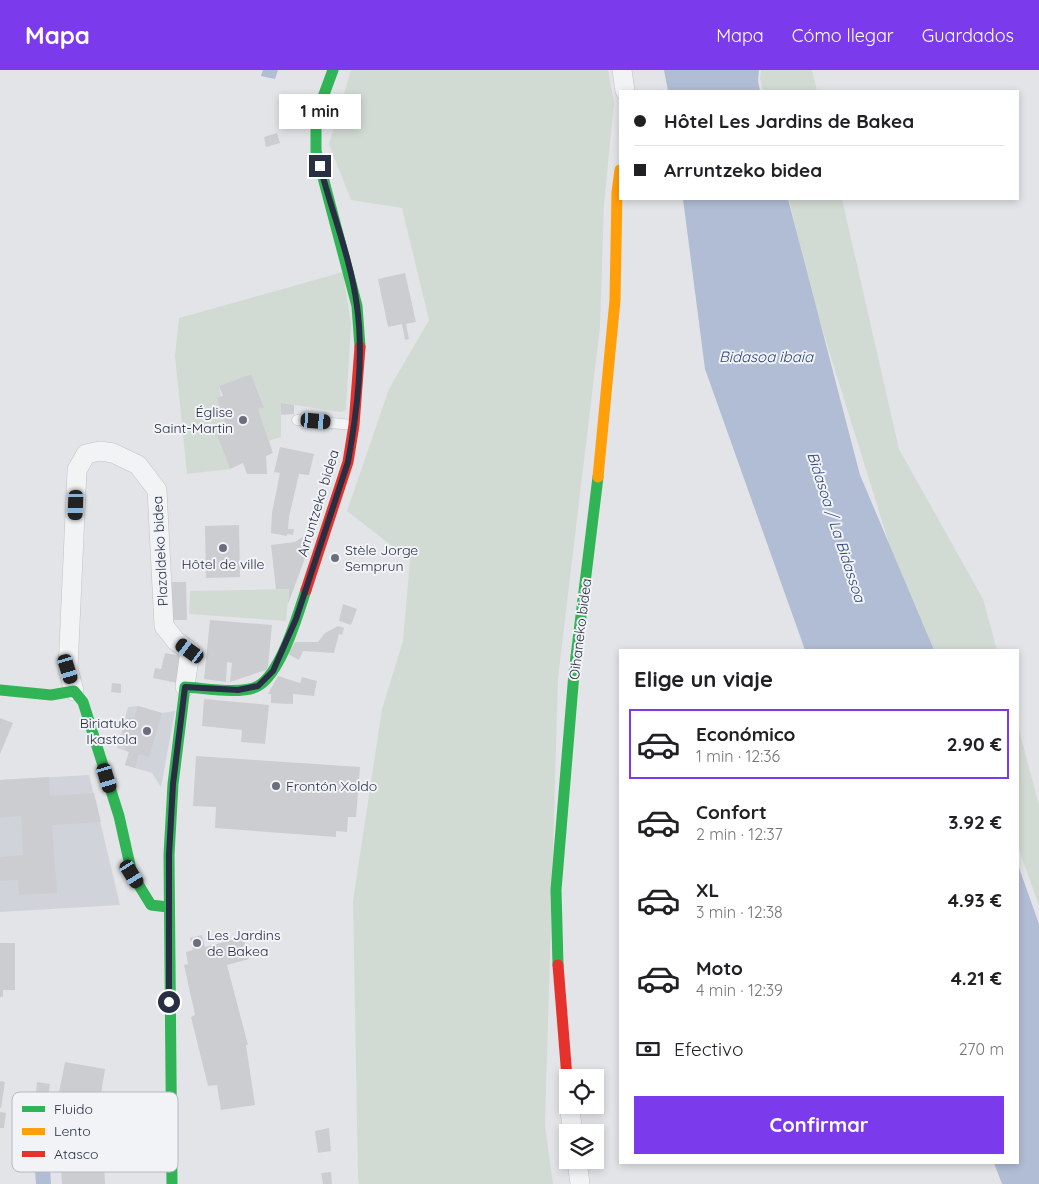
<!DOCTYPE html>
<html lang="es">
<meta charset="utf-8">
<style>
:root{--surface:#fff;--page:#f6f6f6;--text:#202124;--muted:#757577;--line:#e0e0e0;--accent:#7c3aed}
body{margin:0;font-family:Quicksand,sans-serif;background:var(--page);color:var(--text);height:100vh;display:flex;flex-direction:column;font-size:19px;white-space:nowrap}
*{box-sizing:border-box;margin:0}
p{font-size:16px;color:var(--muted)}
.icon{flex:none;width:28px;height:28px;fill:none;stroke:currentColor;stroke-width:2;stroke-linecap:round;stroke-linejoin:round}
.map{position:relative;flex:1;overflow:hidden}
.drawer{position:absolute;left:619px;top:579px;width:400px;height:515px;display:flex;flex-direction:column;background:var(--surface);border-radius:0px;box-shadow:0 2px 8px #0003}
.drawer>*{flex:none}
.banner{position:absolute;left:619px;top:20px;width:400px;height:110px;border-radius:0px;box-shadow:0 2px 8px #0003;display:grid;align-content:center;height:110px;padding:0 15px;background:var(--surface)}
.tools{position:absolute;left:559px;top:999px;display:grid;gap:10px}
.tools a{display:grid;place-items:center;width:45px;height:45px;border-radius:0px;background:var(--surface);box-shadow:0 2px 8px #0003;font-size:25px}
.end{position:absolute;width:22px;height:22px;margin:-11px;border:6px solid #292f43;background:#fff;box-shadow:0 0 0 2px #fff}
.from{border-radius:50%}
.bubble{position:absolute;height:35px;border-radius:0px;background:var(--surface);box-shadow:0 2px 8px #0003;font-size:16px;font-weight:700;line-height:35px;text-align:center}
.car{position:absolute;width:15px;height:30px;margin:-15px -8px;border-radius:6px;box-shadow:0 0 4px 1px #0007;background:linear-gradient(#222 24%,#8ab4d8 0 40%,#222 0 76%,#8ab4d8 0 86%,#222 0)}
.banner b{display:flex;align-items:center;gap:18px;height:48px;font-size:19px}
.banner b+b{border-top:1px solid var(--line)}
.banner i{width:12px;height:12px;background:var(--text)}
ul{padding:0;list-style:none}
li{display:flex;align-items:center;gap:15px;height:70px;margin:0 10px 8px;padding:0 5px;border:2px solid transparent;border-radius:0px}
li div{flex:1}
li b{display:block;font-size:19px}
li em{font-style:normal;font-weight:700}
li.current{border-color:var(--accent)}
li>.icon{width:45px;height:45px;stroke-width:1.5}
h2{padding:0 15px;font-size:22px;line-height:60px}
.pay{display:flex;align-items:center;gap:12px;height:55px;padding:0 15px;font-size:19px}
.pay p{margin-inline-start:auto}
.primary-button{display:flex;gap:10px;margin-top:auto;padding:10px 15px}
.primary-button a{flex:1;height:58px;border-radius:0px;background:var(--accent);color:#fff;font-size:20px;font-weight:700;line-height:58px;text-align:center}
header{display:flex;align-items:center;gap:30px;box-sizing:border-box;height:70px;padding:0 25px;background:var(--accent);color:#fff}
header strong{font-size:24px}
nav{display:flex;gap:28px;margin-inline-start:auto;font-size:18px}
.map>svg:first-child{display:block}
.built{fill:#d1d3db}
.green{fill:#d2dbd3}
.water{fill:#b1bdd4}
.building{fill:#cbcdd1}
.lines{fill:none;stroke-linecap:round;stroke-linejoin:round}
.lane-casing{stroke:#c1c2c6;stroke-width:11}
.street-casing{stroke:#c1c2c6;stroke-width:20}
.lane{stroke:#f2f3f5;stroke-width:10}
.street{stroke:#f2f3f5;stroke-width:19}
.fast{stroke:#30b455;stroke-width:11}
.slow{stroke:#ff9f0a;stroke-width:11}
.jam{stroke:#e5322d;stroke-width:11}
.route{stroke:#292f43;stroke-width:6}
.poi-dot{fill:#6a6e7d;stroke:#f1f3f7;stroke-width:2}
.labels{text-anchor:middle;stroke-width:4;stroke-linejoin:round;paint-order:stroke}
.poi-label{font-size:14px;fill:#292f43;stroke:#f1f3f7;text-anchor:start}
.street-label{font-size:14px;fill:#292f43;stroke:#f1f3f7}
.water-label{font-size:15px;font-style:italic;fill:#314878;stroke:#f1f3f7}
.key{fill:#f1f3f7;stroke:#b5b8c1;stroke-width:1}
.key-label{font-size:14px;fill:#292f43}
</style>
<header>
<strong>Mapa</strong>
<nav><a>Mapa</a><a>Cómo llegar</a><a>Guardados</a></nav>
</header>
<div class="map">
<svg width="1039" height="1114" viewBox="0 0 1039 1114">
<rect width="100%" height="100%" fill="#e3e4e8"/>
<path class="built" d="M138,636l24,7 13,-2 -14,76 -9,-14 -27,-8 4,-13 -12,-4 11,-41z
M89,705l31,130 -120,7v-132z"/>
<path class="green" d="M351,0h257l6,33 -10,102 -4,122 -42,351 -13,448 8,58h-194l-1,-6 -5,-277 29,-192 21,-68 7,-81 -63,-49 42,-122 40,-69 -27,-112 -51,-8 -22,-56z
M761,0h51l5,21h-54l-3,-12z
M789,129h53l57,250 84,150 14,51h-64l-37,-84 -85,-273z
M343,202l8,52 -5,86 -5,2 -60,-9v34l-12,4 -11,-32 6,-3 -13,-32 -32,12 9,45 -11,4 13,34 -43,5 -12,-118 4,-38z
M289,519l-3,32 -97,-7 1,-23z
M1018,656l21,79v101l-21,-59z"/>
<path class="water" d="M263,0h15l-3,9 -14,-3z
M664,0h95l-1,11 2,10h-92z
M683,129h105l72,276 74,175h-129l-100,-281z
M1018,795l21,59v260h-37l-8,-21 24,-1z
M49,1084l2,30h-15l-2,-29z"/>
<path class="building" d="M277,63l3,10 -14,4 -2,-10z
M405,203l11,49 -10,2 3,15 -4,1 -3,-16 -14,3 -10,-48z
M251,304l13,33 -6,2 15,44 -7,3 1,18h-20l-4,-11 -13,6 -13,-34 11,-4 -11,-33 6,-2 -4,-10z
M281,333l13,2v9l-13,1z
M280,377l34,7 -5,21 -10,-1 -10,43 -1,12h6l-1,6 -6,-1v2l-16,-3 1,-20 8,-40 -6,-1z
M239,455l1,52 -34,1 -1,-52z
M304,466l7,6 -23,62 1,-15h-13l-5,-44 24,-3z
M165,512h21l1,38h-21z
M343,534l14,5 -6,16 -12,-4z
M210,550l62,5 -4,41 -2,4 -36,12 2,-19 -5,-1 -1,20 -22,-3z
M338,556l6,2 -2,7 -3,-1 -5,19 -31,-2 -4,9 -11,-6 7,-12h23l7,-9z
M165,583l17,3 -5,27 -24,-5 2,-10 6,1z
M278,606l22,7 2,-6 15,4 -3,15 -21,-2v10l-22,-1v-9h-3z
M112,613l9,1v9l-10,-1z
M204,629l65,6 -4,39 -24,-2 1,-12 -40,-4z
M138,636l24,7 -13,44 -10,-3 -4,14 -10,-3 4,-13 -4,-2 3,-10 -4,-1 1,-5 -2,-1 6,-16 5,2z
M0,648l13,5 -13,31z
M196,686l164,11 -4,50h-8l-1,15 -11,-1v6l-121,-9 1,-21 -23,-1z
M49,707l1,19 44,-3 7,29 -49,3 5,68 -38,2 -1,-15 -18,1v-24l23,-2 -2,-39 -21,2v-38z
M202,865l3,12 38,-10 6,22 -22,6 21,80h-2l9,60 -34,5 -4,-25 -9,1 -17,-69 4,-2 -11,-50 4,-1 -2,-12 7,-2 -3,-12z
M0,873h15v47h-12v7h-3z
M65,992l40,7 -5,31 -41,-7z
M0,1011l5,1 -4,26h-1z
M37,1012l13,2 -3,21 -12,-2z
M0,1042l6,1 -2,15h-4z
M329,1058l2,23 -13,2 -3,-22z
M103,1071l2,43h-43l-2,-30 9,-1v-9z
M331,1102l1,12h-9l-2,-11z"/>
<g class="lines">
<g class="lane-casing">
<path id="lane" d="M297,350l56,5"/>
</g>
<g class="street-casing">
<path id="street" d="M622,0l3,21
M74,621l-6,-22 9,-199 9,-16 14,-3 13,2 25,12 19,25 7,136 12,15 14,10 -5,36
M569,1035l4,27
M577,1090l3,24"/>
</g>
<use href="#lane" class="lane"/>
<use href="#street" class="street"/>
<path class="fast" d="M333,0l-17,46v35l41,155 3,41
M0,620l51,5 23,-4 9,11 36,114 13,58 19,31 17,2
M558,895l-2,-75 18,-217 24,-196
M172,1114l-3,-329 4,-71 12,-97c19,1 57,8 73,-1 23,-13 40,-72 48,-96"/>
<path class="slow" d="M598,407l17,-177 2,-108 3,-22"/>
<path class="jam" d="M306,520l42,-128 6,-37 6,-78
M558,895l10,125"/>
</g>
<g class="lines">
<path class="route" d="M169,932v-147l4,-71 12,-97 53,3 20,-4 15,-15 23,-52 52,-157c9,-50 16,-105 9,-156 -6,-47 -25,-93 -37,-140"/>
</g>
<g class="poi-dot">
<circle cx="243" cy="350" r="5"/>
<circle cx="223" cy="478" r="5"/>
<circle cx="335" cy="488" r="5"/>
<circle cx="147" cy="661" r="5"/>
<circle cx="276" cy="716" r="5"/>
<circle cx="197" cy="873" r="5"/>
</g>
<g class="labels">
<g class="poi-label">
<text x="233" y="347" text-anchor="end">Église<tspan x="233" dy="16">Saint-Martin</tspan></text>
<text x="345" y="485">Stèle Jorge<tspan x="345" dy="16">Semprun</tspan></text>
<text x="223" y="499" text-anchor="middle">Hôtel de ville</text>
<text x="137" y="658" text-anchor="end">Biriatuko<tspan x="137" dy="16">Ikastola</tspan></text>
<text x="286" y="721">Frontón Xoldo</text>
<text x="207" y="870">Les Jardins<tspan x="207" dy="16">de Bakea</tspan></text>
</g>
<g class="street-label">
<text transform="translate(318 433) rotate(-73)" y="5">Arruntzeko bidea</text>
<text transform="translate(160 481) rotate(-93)" y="5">Plazaldeko bidea</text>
<text transform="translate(580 559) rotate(-83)" y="5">Oihaneko bidea</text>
</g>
<g class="water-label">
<text x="766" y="292">Bidasoa ibaia</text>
<text transform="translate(836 457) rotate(72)" y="5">Bidasoa / La Bidassoa</text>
</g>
</g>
<rect x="12" y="1022" width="166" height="80" rx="8" class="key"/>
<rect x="22" y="1036" width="23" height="6" fill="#30b455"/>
<rect x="22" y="1058" width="23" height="7" fill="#ff9f0a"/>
<rect x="22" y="1081" width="23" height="6" fill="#e5322d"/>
<g class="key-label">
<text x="54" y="1044">Fluido</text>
<text x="54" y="1066">Lento</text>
<text x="54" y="1089">Atasco</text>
</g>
</svg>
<div class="tools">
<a><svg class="icon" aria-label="locate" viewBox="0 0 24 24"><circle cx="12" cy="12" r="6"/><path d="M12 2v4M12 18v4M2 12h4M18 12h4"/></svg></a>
<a><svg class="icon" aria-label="layers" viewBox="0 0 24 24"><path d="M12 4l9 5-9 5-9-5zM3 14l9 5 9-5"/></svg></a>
</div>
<i class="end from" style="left:169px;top:932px"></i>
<i class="end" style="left:320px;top:96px"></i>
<div class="bubble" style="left:279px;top:24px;width:82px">1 min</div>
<i class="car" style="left:316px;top:351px;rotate:95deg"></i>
<i class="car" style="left:76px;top:435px;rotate:182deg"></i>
<i class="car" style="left:190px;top:581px;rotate:306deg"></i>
<i class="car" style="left:68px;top:599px;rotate:163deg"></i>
<i class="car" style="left:107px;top:708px;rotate:163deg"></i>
<i class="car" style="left:132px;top:804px;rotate:148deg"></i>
<div class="banner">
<b><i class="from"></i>Hôtel Les Jardins de Bakea</b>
<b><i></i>Arruntzeko bidea</b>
</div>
<section class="drawer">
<h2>Elige un viaje</h2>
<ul>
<li class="current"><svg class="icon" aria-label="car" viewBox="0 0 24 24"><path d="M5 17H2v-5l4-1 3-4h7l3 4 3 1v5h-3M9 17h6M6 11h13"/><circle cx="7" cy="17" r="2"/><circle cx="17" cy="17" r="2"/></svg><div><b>Económico</b><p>1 min · 12:36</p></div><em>2.90 €</em></li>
<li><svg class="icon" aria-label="car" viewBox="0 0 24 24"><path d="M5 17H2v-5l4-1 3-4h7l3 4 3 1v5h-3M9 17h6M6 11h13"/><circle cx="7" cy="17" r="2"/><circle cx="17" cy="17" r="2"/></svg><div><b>Confort</b><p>2 min · 12:37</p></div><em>3.92 €</em></li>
<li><svg class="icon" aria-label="car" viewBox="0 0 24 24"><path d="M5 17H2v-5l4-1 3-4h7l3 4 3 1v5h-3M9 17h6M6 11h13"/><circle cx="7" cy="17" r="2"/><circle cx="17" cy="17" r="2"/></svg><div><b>XL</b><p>3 min · 12:38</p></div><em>4.93 €</em></li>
<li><svg class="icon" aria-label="car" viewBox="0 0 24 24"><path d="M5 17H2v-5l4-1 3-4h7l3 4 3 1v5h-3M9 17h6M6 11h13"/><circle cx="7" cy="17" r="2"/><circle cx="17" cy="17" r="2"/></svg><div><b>Moto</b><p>4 min · 12:39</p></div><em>4.21 €</em></li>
</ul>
<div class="pay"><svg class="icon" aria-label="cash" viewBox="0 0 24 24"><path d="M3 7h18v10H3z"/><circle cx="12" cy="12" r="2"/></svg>Efectivo<p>270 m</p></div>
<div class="primary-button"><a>Confirmar</a></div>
</section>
</div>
